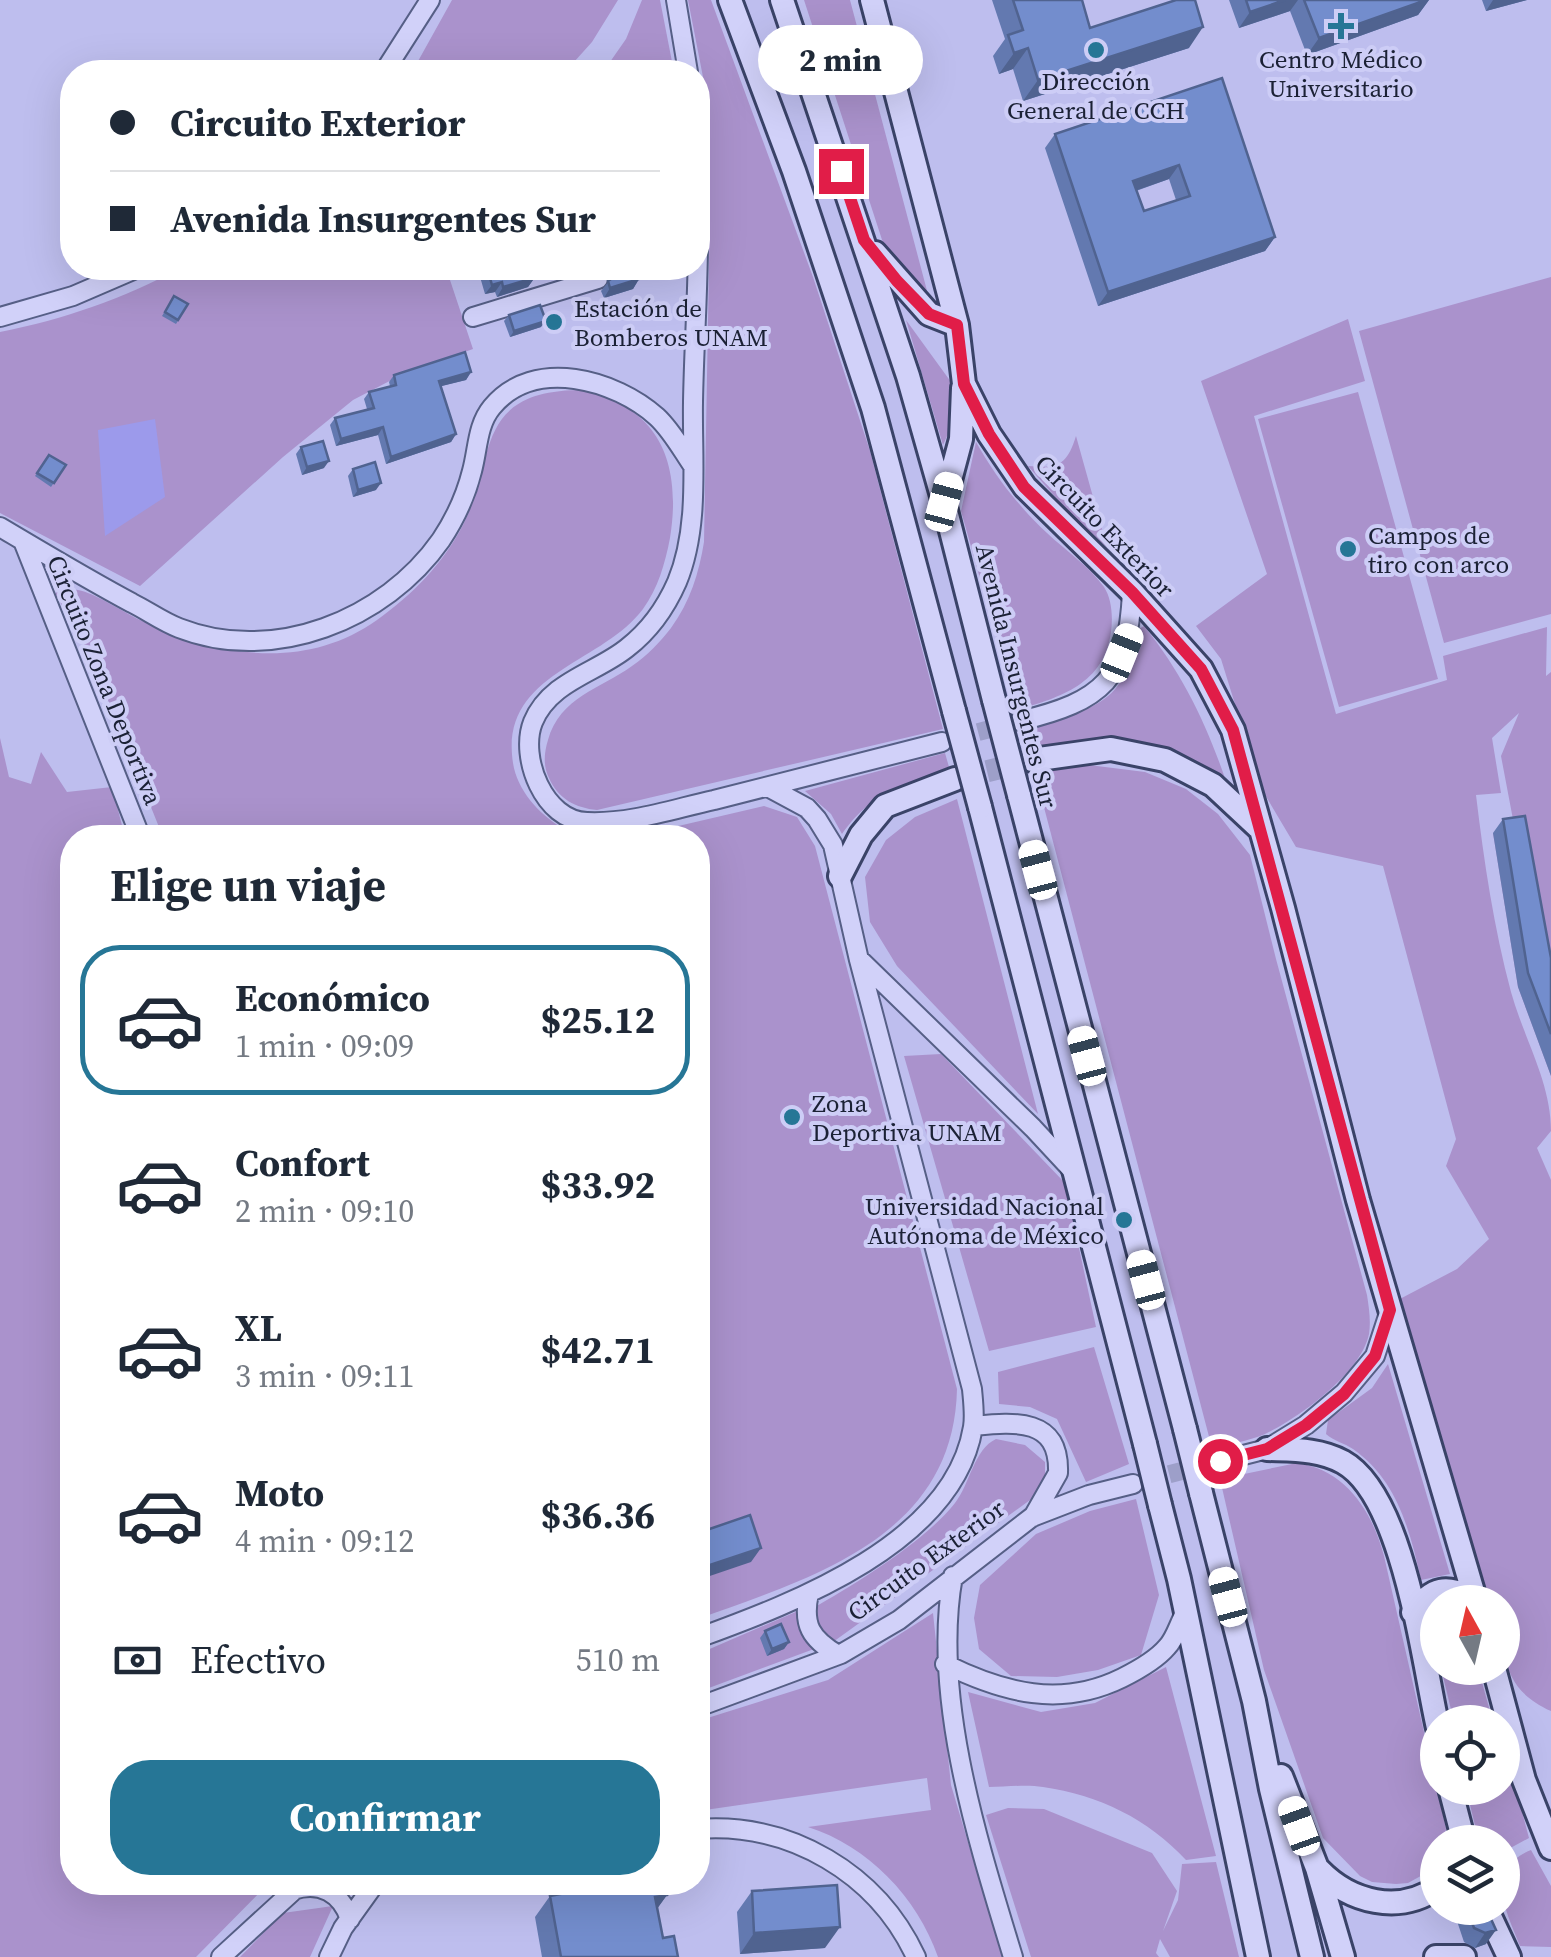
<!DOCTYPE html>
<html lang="es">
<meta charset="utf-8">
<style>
:root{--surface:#fff;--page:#f6f6f7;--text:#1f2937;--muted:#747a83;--line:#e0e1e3;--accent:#267696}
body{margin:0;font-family:"Source Serif 4",serif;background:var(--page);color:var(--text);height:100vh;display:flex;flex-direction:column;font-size:38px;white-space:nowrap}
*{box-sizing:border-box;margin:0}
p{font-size:32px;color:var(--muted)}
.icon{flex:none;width:55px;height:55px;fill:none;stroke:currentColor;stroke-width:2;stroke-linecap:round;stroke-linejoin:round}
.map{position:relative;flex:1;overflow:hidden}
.details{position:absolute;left:60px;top:825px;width:650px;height:1070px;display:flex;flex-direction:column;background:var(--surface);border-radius:40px;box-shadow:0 10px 40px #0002}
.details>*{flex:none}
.banner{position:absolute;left:60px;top:60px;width:650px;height:220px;border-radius:40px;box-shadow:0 10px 40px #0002;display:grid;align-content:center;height:220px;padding:0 50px;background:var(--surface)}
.needle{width:65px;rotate:352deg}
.buttons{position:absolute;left:1420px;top:1585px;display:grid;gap:20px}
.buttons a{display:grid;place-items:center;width:100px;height:100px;border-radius:50%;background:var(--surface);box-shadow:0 10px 40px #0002;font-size:50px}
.end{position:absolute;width:45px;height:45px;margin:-22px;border:12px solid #e11d48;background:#fff;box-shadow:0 0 0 5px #fff}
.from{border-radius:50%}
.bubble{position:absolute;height:70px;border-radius:35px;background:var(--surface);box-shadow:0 10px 40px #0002;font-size:32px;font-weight:700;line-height:70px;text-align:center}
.car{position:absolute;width:30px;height:60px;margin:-30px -15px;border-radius:12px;box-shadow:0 0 8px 2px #0007;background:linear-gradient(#fff 24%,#345 0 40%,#fff 0 76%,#345 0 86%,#fff 0)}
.banner b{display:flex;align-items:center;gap:35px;height:95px;font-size:38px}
.banner b+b{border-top:2px solid var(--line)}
.banner i{width:25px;height:25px;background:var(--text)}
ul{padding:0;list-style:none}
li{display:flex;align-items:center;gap:30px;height:150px;margin:0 20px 15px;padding:0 30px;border:5px solid transparent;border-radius:40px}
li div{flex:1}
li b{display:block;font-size:38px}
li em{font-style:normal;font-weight:700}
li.on{border-color:var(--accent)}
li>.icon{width:90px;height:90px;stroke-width:1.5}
h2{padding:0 50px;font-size:45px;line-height:120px}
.pay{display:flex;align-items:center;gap:25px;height:110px;padding:0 50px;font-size:38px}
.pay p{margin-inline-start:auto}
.primary-button{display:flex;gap:20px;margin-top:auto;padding:20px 50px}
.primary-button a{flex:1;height:115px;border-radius:40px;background:var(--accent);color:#fff;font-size:40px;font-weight:700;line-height:115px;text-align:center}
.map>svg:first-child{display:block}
.green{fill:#aa92cc}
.sand{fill:#9c9aeb}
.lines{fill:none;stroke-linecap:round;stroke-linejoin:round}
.street-tunnel{stroke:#9d9fc9;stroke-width:18;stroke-dasharray:18 9;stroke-linecap:butt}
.secondary-tunnel{stroke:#9d9fc9;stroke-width:22;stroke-dasharray:22 11;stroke-linecap:butt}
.street-casing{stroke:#565f86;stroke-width:22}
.secondary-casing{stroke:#3a4368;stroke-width:28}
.street{stroke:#d1d1f9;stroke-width:18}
.secondary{stroke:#d1d1f9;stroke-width:22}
.secondary-bridge-casing{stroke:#3a4368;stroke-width:28;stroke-linecap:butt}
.secondary-bridge{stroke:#d1d1f9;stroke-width:22}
.wall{fill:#6379b0;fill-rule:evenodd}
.shaded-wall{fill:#506390}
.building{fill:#738dcd;stroke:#506390;stroke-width:2.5;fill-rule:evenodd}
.route{stroke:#e11d48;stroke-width:12}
.poi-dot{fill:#267696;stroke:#cdcdf6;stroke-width:4}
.labels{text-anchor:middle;stroke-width:8;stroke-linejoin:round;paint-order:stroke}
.poi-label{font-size:25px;fill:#1b2135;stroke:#cdcdf6;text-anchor:start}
.street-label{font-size:25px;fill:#1b2135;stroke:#cdcdf6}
</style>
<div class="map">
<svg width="1551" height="1957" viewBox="0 0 1551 1957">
<rect width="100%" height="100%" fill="#bebeee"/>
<path class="green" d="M452,0h166l-26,42 -27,30h-153z
M642,0h18l14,72h-71l23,-33z
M688,0h23l102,277 57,174 73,278 -346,81c-21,-2 -39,-11 -48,-32 -6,-12 -5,-25 -1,-38 12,-43 52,-51 84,-74 15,-10 28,-24 39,-38 19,-26 28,-55 33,-86l6,-331 -7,-134z
M804,0h46l80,302 -45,-53z
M181,268h307l-38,12 23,69 -68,24 -52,27 -70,57 -143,129 -140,-73v-181c65,-13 122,-33 181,-64z
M1551,277v337l-107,29 -85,-312z
M1348,319l17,62 -111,35 82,298 111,-34 -4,-24 104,-29 -1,49 5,-4v404l-33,-89 -25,-154 22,-3 -14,-74 18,-43 -27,25 9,55 -25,2c8,67 18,133 35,197 13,47 40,90 40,139l-14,17 14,32v531c-51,-23 -48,-59 -49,-109h-16l-90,-301 61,-32 32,-30 -43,-73 10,-27 -73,-273 -87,-19 -35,-59 -40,-129 -25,-33 71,-52 -66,-193z
M906,320l45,62 -3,52 -5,11z
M578,390c82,15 104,73 92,148 -5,26 -12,50 -27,71 -42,56 -144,64 -130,154 4,27 26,51 49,65l-11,9h-388l-74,-184 -34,-60c7,-1 17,-4 23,-3 17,3 45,22 62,30 75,36 164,52 237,0 35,-25 66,-56 86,-95 33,-66 10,-133 115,-135z
M1358,392l80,287 -99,28 -81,-288z
M1076,436l31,111 -28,-23 -51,-58c30,3 39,-1 48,-30z
M976,442c19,34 42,64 71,91 18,17 43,34 57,54 8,12 9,31 7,45 -7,52 -50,65 -94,78l-56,-199z
M1144,626c39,48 63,99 83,158 -68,-54 -118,-51 -199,-31l-6,-26c69,-18 103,-18 117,-98z
M0,738l9,39 22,7 10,-32 26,40 45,-5 13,50 -53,1v1044l197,1 -73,74h-196z
M945,753l6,21c-51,15 -76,14 -109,60l-11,-20 -26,-23z
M1089,765l56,7 41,17 32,25 32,41 26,104 91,336c2,13 4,26 2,39 -8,39 -70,84 -104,100 -16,7 -36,10 -53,14l-177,-675z
M957,799l81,315 -141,-148 -27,-44 -5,-45 21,-37 29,-23z
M764,806l33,11 18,29 142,543c-3,147 -143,188 -259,230v-781h-71z
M941,1054l124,129 31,144 -107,24 -85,-295z
M1094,1347l35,117 -43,18 -29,-63 -27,-12 -31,-3 -1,-32z
M1388,1364l62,210 -29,6c-11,-50 -24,-100 -68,-131 -9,-6 -19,-8 -27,-15l2,-14 44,-32z
M996,1439l29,6 20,17v18l-8,15 -204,147 -15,-9 -5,-25c43,-24 112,-67 142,-105 15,-19 19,-54 41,-64z
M1297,1463c49,7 75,48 87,93l62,273 -2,13h-6l-1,17 -9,13 -20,11 -12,1 -24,-2 -12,-6 -37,-38 -59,-168 -44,-191z
M1136,1499l23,96 -18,60 -43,15 -41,7 -46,-1 -32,-27 -5,-31 6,-33 56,-51 54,-23z
M798,1611l3,23 13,15 -116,43v-38z
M933,1613l18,172 51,172h-64c-21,-60 -70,-111 -130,-130l123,-17 -4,-32 -229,33v-90l130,-41z
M1166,1667l50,189 -30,4c-38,-41 -87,-65 -143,-73 -17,-3 -37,0 -54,0l-21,-95 73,20 54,-9z
M1441,1668h37l15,54h-39z
M1503,1765l10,13 16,60 -26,14 -1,-10h-23l-13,-54h36z
M1008,1808l36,1 108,44 25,38 -14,40 15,-31 4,-36 34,-2 23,95h-69l-10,-18 -4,14 3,4h-128l-45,-142z
M1531,1850l20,36v61l-31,-1c-14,-36 -37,-76 11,-96z
M333,1906l-23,51h-70l43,-44z"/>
<path class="sand" d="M155,419l10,78 -60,39 -7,-106z"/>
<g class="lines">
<path class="street-tunnel" d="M952,739l57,-15
M1143,1481l77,-20"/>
<path class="secondary-tunnel" d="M955,779l74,-18"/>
<g class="street-casing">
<path id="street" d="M676,0l12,72
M384,72l46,-72
M698,220c1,60 -4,121 -5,182 -1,58 7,125 -16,180 -11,25 -28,49 -50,66 -31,25 -77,33 -94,74 -14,35 11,99 54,100 43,2 86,-13 127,-22 76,-19 152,-38 228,-58
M0,317l73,-21 65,-28
M473,317l125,-38
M0,527c44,26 87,52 132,76 16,8 31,19 47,25 94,37 206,-8 262,-88 14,-21 25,-45 31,-69 6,-22 5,-46 20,-64 42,-51 124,-27 165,10 15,14 25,33 36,49
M23,541l118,297
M1020,721c83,-20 108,-42 112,-129
M860,960l173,168 39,42
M974,1426c40,-4 86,-9 84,47l-25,44
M1220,1461l47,-12 39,-24 38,-32 31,-37 15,-46
M953,1576c-22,120 25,266 60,381
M809,1593c-7,32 2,46 29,62
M698,1638c96,-35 256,-95 275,-211 2,-12 0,-26 -1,-38l-113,-429 -26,-115 -16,-26 -10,-11 -39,-21
M945,1664c59,29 116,44 177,14 16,-8 34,-18 45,-31 8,-8 12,-23 18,-34
M698,1707l143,-53 58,-34 133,-103 57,-22 44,-11
M698,1829c92,-7 179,44 218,128
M293,1890c27,-9 48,3 57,29
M221,1957l82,-75
M329,1957l14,-29 33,-46"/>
</g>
<g class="secondary-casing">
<path id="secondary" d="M730,0l64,171 79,237 81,303
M782,0l126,376 36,127 50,197
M872,0l85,325 7,59 25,50 36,53 107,105 69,77 32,61 50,178 75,292 118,402
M875,253l54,61 28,11
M945,499l16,-60 2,-51
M1032,760l79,-11 54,11 48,25 45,42
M1019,795l166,634
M980,807l165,637
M840,876l21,-41 24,-29 70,-27
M1267,1449c27,1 52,0 76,13 61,34 80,200 95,266
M1201,1493l53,208 17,88 41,168
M1160,1505l19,74 79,378
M1413,1612c22,-25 31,-27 62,-13
M1494,1668l30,112 27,68
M1281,1776l36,92 26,89
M1450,1788l14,54
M1319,1870c31,32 80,45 119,17
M1486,1908l23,49
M1436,1957h28"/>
</g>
<use href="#street" class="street"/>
<use href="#secondary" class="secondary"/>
<g class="secondary-bridge-casing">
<path id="secondary-bridge" d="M994,700l25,95
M954,711l26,96
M1185,1429l16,64
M1145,1444l15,61"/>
</g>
<use href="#secondary-bridge" class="secondary-bridge"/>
</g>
<path class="wall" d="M992,0h90l8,28 99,20 -166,53 -10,-32 -14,5 -6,-18 12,-17z
M1229,0h200l-11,15 -111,40 -17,-44 -51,17z
M1482,0h45l-41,11z
M1222,78l53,159 -10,14 -167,55 -53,-158 10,-14zM1169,179l7,21 -32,11 -8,-20z
M480,268h94l-41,12 -5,7 -31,10 -2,-5 -10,2 -7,-24z
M596,268h29l14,11 -6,10 -29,9 -3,-7 8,-10 1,-5 -4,-7z
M174,296l14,8 -12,20 -14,-8z
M509,315l32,12 -31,10 -6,-16z
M471,372l-5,8 -25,6 15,48 -5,8 -65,22 -8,-29 -42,11 -6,-21 5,-7 32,-9 -3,-10 5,-7 21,-6 -1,-4 5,-7z
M301,447l23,21 -22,7 -6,-21z
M49,455l17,10 -15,22 -16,-11z
M353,469l23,21 -23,7 -5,-21z
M1503,819l48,139v118l-33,-89 -25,-154z
M765,1631l24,11 -5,7 -17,7 -7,-18z
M752,1891l73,57 -85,6 -3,-42z
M667,1895l-10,13 6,30 15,19h-136l-7,-40 15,-21z
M1457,1908h29v36l-11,4 -11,-6 -10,-30z"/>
<path class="shaded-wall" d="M1285,0h13l-8,11 -51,17 11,-16z
M1426,0h3l-11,15 -111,40 12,-17z
M1493,0h34l-41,11z
M1203,27l-14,21 -166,53 15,-21z
M1028,48l-15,21 -14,5 15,-21z
M1179,165l-10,14 -46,16 10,-14z
M1275,237l-10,14 -167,55 10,-14z
M549,268h25l-41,12 -5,7 -31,10 6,-10 30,-14z
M639,279l-6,10 -29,9 6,-10z
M502,282l-7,10 -10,2 7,-9z
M546,321l-5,6 -31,10 4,-6z
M471,372l-5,8 -32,8 5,-7z
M383,427l-5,8 -42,11 5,-7z
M456,434l-5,8 -65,22 5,-7z
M329,461l-5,7 -22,7 5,-8z
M381,483l-5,7 -23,7 5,-7z
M761,1548l-10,14 -53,18v-11z
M789,1642l-5,7 -17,7 5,-7z
M667,1895l-15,21 3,-19z
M840,1927l-15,21 -85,6 14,-21z
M1496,1930l-10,14 -11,4 10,-15z"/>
<path class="building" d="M1013,0h69l8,28 86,-28h19l8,27 -165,53 -10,-32 -14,5 -6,-18 15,-5z
M1246,0h39l-35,12z
M1304,0h122l-107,38z
M1222,78l53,159 -167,55 -53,-158zM1179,165l11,31 -46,15 -11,-30z
M487,268h62l-16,5 1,5 -31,9 -1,-5 -10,3z
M617,268h8l5,4h7l2,7 -29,9 -2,-7 6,-4z
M174,296l14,8 -10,16 -13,-8z
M540,305l6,16 -32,10 -5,-16z
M465,352l6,20 -32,9 17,53 -65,23 -8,-30 -42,12 -6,-21 39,-10 -5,-16 27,-7 -2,-10z
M323,441l6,20 -22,6 -6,-20z
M49,455l17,10 -12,18 -17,-10z
M375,462l6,21 -23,7 -5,-21z
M1525,816l26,142v76l-23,-61 -25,-154z
M750,1515l11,33 -63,21v-36z
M781,1624l8,18 -17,7 -7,-18z
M622,1882h42l3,13 -12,2 8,41 11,-2 4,21h-117l-11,-61z
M837,1885l3,42 -86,6 -2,-42z
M1467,1908h19l10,22 -11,3 -11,-5z"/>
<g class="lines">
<path class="route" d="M841,171l23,69 33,41 32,33 28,11 7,59 25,50 35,53 108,105 69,77 32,61 157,580 -15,46 -31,38 -38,31 -39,24 -47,12"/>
</g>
<g class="poi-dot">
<path d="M1336 11h10v10h10v10h-10v10h-10v-10h-10v-10h10z"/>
<circle cx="1096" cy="50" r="10"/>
<circle cx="554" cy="322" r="10"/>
<circle cx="1348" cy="549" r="10"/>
<circle cx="792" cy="1117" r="10"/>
<circle cx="1124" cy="1220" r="10"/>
</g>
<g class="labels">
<g class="poi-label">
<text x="1341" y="68" text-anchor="middle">Centro Médico<tspan x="1341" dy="29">Universitario</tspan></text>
<text x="1096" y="90" text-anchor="middle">Dirección<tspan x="1096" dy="29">General de CCH</tspan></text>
<text x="574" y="317">Estación de<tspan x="574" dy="29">Bomberos UNAM</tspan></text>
<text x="1368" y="544">Campos de<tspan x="1368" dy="29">tiro con arco</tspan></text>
<text x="812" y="1112">Zona<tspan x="812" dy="29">Deportiva UNAM</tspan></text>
<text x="1104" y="1215" text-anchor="end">Universidad Nacional<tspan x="1104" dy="29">Autónoma de México</tspan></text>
</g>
<g class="street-label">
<text transform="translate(1105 526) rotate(46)" y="9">Circuito Exterior</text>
<text transform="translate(1017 676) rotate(76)" y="9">Avenida Insurgentes Sur</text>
<text transform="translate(105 680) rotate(68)" y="9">Circuito Zona Deportiva</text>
<text transform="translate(926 1560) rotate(-36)" y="9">Circuito Exterior</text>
</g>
</g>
</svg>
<div class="buttons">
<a><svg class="needle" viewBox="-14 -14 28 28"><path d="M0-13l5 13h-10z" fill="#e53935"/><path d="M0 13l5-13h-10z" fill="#747a83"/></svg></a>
<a><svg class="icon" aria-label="locate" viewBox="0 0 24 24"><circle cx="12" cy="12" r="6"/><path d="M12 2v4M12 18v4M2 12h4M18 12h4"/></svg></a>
<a><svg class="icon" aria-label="layers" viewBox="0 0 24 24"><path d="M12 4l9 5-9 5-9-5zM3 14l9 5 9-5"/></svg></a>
</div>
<i class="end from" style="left:1220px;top:1461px"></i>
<i class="end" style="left:841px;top:171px"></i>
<div class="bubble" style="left:758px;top:25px;width:165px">2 min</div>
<i class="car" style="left:944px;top:502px;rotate:15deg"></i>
<i class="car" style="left:1122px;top:653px;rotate:22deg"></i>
<i class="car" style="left:1038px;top:870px;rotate:345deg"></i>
<i class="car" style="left:1087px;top:1056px;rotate:345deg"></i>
<i class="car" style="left:1146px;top:1280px;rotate:345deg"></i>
<i class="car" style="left:1228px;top:1597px;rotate:345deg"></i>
<i class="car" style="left:1299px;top:1826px;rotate:340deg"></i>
<div class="banner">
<b><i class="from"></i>Circuito Exterior</b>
<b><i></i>Avenida Insurgentes Sur</b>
</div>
<section class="details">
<h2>Elige un viaje</h2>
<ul>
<li class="on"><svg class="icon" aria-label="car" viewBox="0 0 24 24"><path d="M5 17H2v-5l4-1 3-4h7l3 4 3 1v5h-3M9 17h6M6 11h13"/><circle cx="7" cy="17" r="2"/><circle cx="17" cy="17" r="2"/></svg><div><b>Económico</b><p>1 min · 09:09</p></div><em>$25.12</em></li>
<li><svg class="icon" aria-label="car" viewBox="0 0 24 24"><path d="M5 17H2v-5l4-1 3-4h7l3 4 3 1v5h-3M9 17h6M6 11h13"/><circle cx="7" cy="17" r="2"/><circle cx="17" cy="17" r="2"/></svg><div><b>Confort</b><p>2 min · 09:10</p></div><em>$33.92</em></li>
<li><svg class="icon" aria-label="car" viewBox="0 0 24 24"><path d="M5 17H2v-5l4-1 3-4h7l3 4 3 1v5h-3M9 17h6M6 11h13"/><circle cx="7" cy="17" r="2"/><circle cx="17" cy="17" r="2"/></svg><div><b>XL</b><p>3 min · 09:11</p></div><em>$42.71</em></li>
<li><svg class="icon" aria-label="car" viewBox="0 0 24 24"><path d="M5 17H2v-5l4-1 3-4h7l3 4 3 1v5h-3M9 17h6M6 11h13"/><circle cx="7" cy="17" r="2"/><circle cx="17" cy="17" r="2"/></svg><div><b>Moto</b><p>4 min · 09:12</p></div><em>$36.36</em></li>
</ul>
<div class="pay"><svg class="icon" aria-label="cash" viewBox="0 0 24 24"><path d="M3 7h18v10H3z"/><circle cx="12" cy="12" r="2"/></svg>Efectivo<p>510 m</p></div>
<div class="primary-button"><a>Confirmar</a></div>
</section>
</div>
